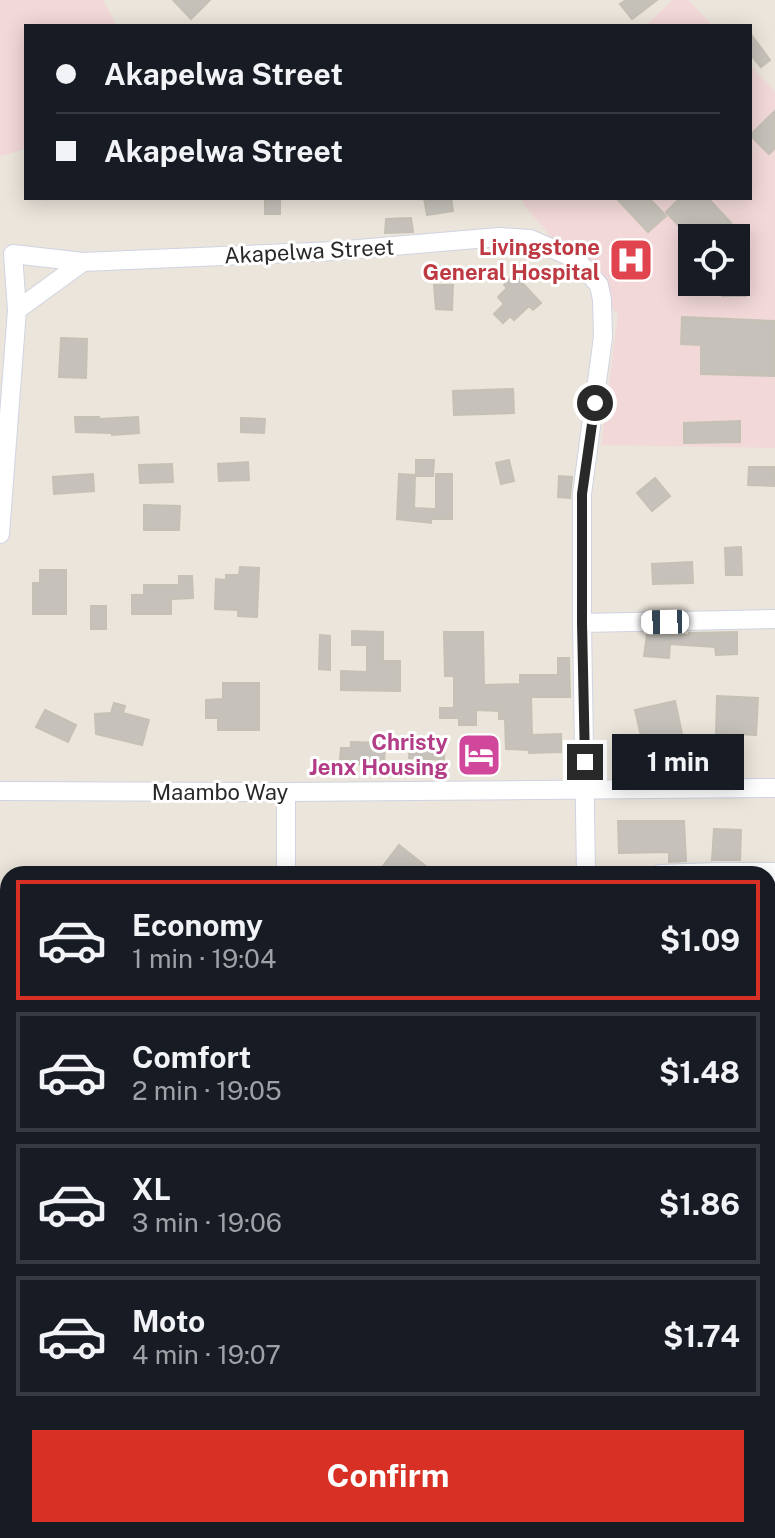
<!DOCTYPE html>
<meta charset="utf-8">
<style>
:root{--surface:#171b24;--page:#20242c;--text:#f1f3f6;--muted:#9ea1a6;--line:#363941;--accent:#d93025}
body{margin:0;font-family:"Public Sans",sans-serif;background:var(--page);color:var(--text);height:100vh;display:flex;flex-direction:column;font-size:30px;white-space:nowrap}
*{box-sizing:border-box;margin:0}
p{font-size:26px;color:var(--muted)}
.icon{flex:none;width:44px;height:44px;fill:none;stroke:currentColor;stroke-width:2;stroke-linecap:round;stroke-linejoin:round}
.map{position:relative;flex:1;overflow:hidden}
.drawer{position:absolute;left:0px;top:866px;width:776px;height:672px;display:flex;flex-direction:column;background:var(--surface);border-radius:24px 24px 0 0;box-shadow:0 4px 20px #0003}
.drawer>*{flex:none}
.hud{position:absolute;left:24px;top:24px;width:728px;height:176px;border-radius:0px;box-shadow:0 4px 20px #0003;display:grid;align-content:center;height:176px;padding:0 32px;background:var(--surface)}
.controls{position:absolute;left:678px;top:224px;display:grid;gap:16px}
.controls a{display:grid;place-items:center;width:72px;height:72px;border-radius:0px;background:var(--surface);box-shadow:0 4px 20px #0003;font-size:40px}
.end{position:absolute;width:36px;height:36px;margin:-18px;border:10px solid #292929;background:#fff;box-shadow:0 0 0 4px #fff}
.from{border-radius:50%}
.bubble{position:absolute;height:56px;border-radius:0px;background:var(--surface);box-shadow:0 4px 20px #0003;font-size:26px;font-weight:700;line-height:56px;text-align:center}
.car{position:absolute;width:24px;height:48px;margin:-24px -12px;border-radius:10px;box-shadow:0 0 6px 2px #0007;background:linear-gradient(#fff 24%,#345 0 40%,#fff 0 76%,#345 0 86%,#fff 0)}
.hud b{display:flex;align-items:center;gap:28px;height:76px;font-size:30px}
.hud b+b{border-top:2px solid var(--line)}
.hud i{width:20px;height:20px;background:var(--text)}
ul{padding:14px 0 0;list-style:none}
li{display:flex;align-items:center;gap:24px;height:120px;margin:0 16px 12px;padding:0 16px;border:4px solid var(--line);border-radius:0px}
li div{flex:1}
li b{display:block;font-size:30px}
li em{font-style:normal;font-weight:700}
li.selected{border-color:var(--accent)}
li>.icon{width:72px;height:72px;stroke-width:1.5}
.button{display:flex;gap:16px;margin-top:auto;padding:16px 32px}
.button a{flex:1;height:92px;border-radius:0px;background:var(--accent);color:#fff;font-size:32px;font-weight:700;line-height:92px;text-align:center}
.map>svg:first-child{display:block}
.medical{fill:#f2d8d9;fill-rule:evenodd}
.building{fill:#c6c2bb;stroke:#c6c1b5;stroke-width:2}
.lines{fill:none;stroke-linecap:round;stroke-linejoin:round}
.minor-casing{stroke:#d0d3e2;stroke-width:20}
.highway-casing{stroke:#c7c7c7;stroke-width:30}
.minor{stroke:#fff;stroke-width:18}
.highway{stroke:#faa257;stroke-width:28}
.route{stroke:#292929;stroke-width:10}
.labels{text-anchor:middle;stroke-width:6;stroke-linejoin:round;paint-order:stroke}
.health-label{font-size:22px;font-weight:bold;fill:#be3a42;stroke:#fff;text-anchor:end}
.street-label{font-size:22px;fill:#292929;stroke:#fff}
.hotel-label{font-size:22px;font-weight:bold;fill:#b23c85;stroke:#fff;text-anchor:end}
</style>
<div class="map">
<svg width="775" height="1538" viewBox="0 0 775 1538">
<rect width="100%" height="100%" fill="#ebe5db"/>
<path class="medical" d="M0,0h103l14,26h-91v123l-26,7z
M673,0h15l25,26h-68z
M750,65l25,27v356l-174,-3 17,-130 -94,-110 -3,-7h229zM692,238h44v44h-44z"/>
<path class="building" d="M173,0h37l-19,19z
M626,0h31l-25,19 -12,-15z
M750,33l20,27 -9,7 -11,-13z
M775,111v37l-6,6 -19,-19z
M265,198h15v16h-15z
M424,198h27l2,13 -26,4z
M616,198h33l17,18 -18,16z
M680,198h28l23,25 -16,15h-25l-24,-26z
M411,218l2,14 -28,1 1,-14z
M736,242l11,1 -1,53h-24v-14h14z
M514,274l27,29 -8,7 -4,-4 -15,14 -4,-4 -7,7 -9,-9 10,-10 -6,-7 9,-9 -3,-3z
M434,285h19l-1,25 -16,-1z
M682,317l93,4v55l-74,-2v-29l-20,-1z
M61,338l26,1 -1,39 -27,-1z
M513,389l1,24 -60,2 -1,-24z
M75,417h24v2l39,-2 1,16 -27,2v-2l-36,-1z
M241,418l24,1 -1,14 -23,-1z
M740,421v21l-56,1v-20z
M416,460h18l-1,16h-17z
M509,460l5,21 -13,3 -5,-21z
M248,462l1,18 -30,1 -1,-17z
M172,464l1,18 -33,1 -1,-18z
M749,467h26v19l-27,-1z
M93,474l1,17 -40,3 -1,-17z
M399,474l16,1 -1,33 22,1v-35h16v45h-21v4l-34,-4z
M559,476l13,1 -2,21 -12,-1z
M655,478l15,18 -18,15 -15,-18z
M144,505l36,1 -1,24h-35z
M741,547l1,28h-16l-1,-27z
M692,562l1,21 -40,1 -1,-20z
M240,567l19,1 -2,49 -19,-1v-6l-23,-1 1,-30 10,1v-5h13z
M40,570h26v44h-33v-31h7z
M179,576h13l1,22 -22,1v15h-39v-19h12v-10h35z
M91,606h15v23h-15z
M352,631l31,1v29h17v30l-59,-1v-19l26,1v-27h-15z
M444,632h39l1,53 36,-1v-9h38v-17h11l1,39h-39l1,38 29,-1v18l-32,1v-3l-23,-1 -1,-30h-6v-8l-23,-1v15h-17v-7h-19v-10h14v-32h-9z
M737,632v22l-21,1 -1,-8 -45,-3 -1,14 -25,-2 3,-22 42,1v-2z
M320,635l10,1v34l-11,-1z
M223,683h36v47h-41v-12h-12v-18l17,-1z
M717,696l41,2 -2,37 -40,-2z
M675,701l10,47 -47,10 -3,-17 7,-1 -7,-30z
M114,703l11,3 -2,7 26,7 -7,25 -46,-11 -1,-20 16,-1z
M45,710l31,15 -8,17 -32,-15z
M410,739l35,2 -1,19 -35,-2z
M351,742l34,1 -1,22 -30,-1v-4l-14,-1 1,-11h10z
M470,743l30,1v17l-30,-1z
M618,821h66l2,40 -17,1v-10l-50,1z
M714,829l27,1 -1,30h-28z
M399,845l29,23 -4,6h-47z"/>
<g class="lines">
<g class="minor-casing">
<path id="minor" d="M17,310l66,-48
M0,534l17,-224 -4,-56 70,8 252,-11 164,-14 31,2 46,20 23,26 3,15 1,37 -21,157v129l4,251
M582,623l193,-4
M0,791l286,1 489,-4
M286,874v-82
M660,874l56,-2h59
M768,948h7
M0,955h8
M768,1144h7
M0,1147h8
M0,1312l3,71 -3,95
M586,1538v-8"/>
</g>
<g class="highway-casing">
<path id="highway" d="M768,1366h7
M0,1383h8
M768,1386l7,1"/>
</g>
<use href="#minor" class="minor"/>
<use href="#highway" class="highway"/>
</g>
<g class="lines">
<path class="route" d="M585,762l-3,-139v-129l13,-91"/>
</g>
<defs>
<g id="hospital-square" transform="scale(2.3)"><rect x="-9" y="-9" width="18" height="18" rx="4" fill="#e0444e" stroke="#fff"/><path d="M-5-5h3v3.5h4V-5h3V5h-3V1.5h-4V5h-3Z" fill="#fff"/></g>
<g id="hotel-square" transform="scale(2.3)"><rect x="-9" y="-9" width="18" height="18" rx="4" fill="#d1479c" stroke="#fff"/><path d="M-6-4.5h1.5V1H6V5H4.5V3h-9V5H-6ZM-4 0a1.8 1.8 0 1 1 3.6 0ZM.5 0V-2.5h3Q6-2.5 6 0Z" fill="#fff"/></g>
</defs>
<g fill-rule="evenodd">
<use href="#hospital-square" x="631" y="260"/>
<use href="#hotel-square" x="479" y="755"/>
</g>
<g class="labels">
<g class="health-label">
<text x="600" y="255">Livingstone<tspan x="600" dy="25">General Hospital</tspan></text>
</g>
<g class="street-label">
<text transform="translate(309 251) rotate(-3)" y="8">Akapelwa Street</text>
<text x="220" y="800">Maambo Way</text>
</g>
<g class="hotel-label">
<text x="448" y="750">Christy<tspan x="448" dy="25">Jenx Housing</tspan></text>
</g>
</g>
</svg>
<div class="controls">
<a><svg class="icon" aria-label="locate" viewBox="0 0 24 24"><circle cx="12" cy="12" r="6"/><path d="M12 2v4M12 18v4M2 12h4M18 12h4"/></svg></a>
</div>
<i class="end from" style="left:595px;top:403px"></i>
<i class="end" style="left:585px;top:762px"></i>
<div class="bubble" style="left:612px;top:734px;width:132px">1 min</div>
<i class="car" style="left:665px;top:622px;rotate:269deg"></i>
<div class="hud">
<b><i class="from"></i>Akapelwa Street</b>
<b><i></i>Akapelwa Street</b>
</div>
<section class="drawer">
<ul>
<li class="selected"><svg class="icon" aria-label="car" viewBox="0 0 24 24"><path d="M5 17H2v-5l4-1 3-4h7l3 4 3 1v5h-3M9 17h6M6 11h13"/><circle cx="7" cy="17" r="2"/><circle cx="17" cy="17" r="2"/></svg><div><b>Economy</b><p>1 min · 19:04</p></div><em>$1.09</em></li>
<li><svg class="icon" aria-label="car" viewBox="0 0 24 24"><path d="M5 17H2v-5l4-1 3-4h7l3 4 3 1v5h-3M9 17h6M6 11h13"/><circle cx="7" cy="17" r="2"/><circle cx="17" cy="17" r="2"/></svg><div><b>Comfort</b><p>2 min · 19:05</p></div><em>$1.48</em></li>
<li><svg class="icon" aria-label="car" viewBox="0 0 24 24"><path d="M5 17H2v-5l4-1 3-4h7l3 4 3 1v5h-3M9 17h6M6 11h13"/><circle cx="7" cy="17" r="2"/><circle cx="17" cy="17" r="2"/></svg><div><b>XL</b><p>3 min · 19:06</p></div><em>$1.86</em></li>
<li><svg class="icon" aria-label="car" viewBox="0 0 24 24"><path d="M5 17H2v-5l4-1 3-4h7l3 4 3 1v5h-3M9 17h6M6 11h13"/><circle cx="7" cy="17" r="2"/><circle cx="17" cy="17" r="2"/></svg><div><b>Moto</b><p>4 min · 19:07</p></div><em>$1.74</em></li>
</ul>
<div class="button"><a>Confirm</a></div>
</section>
</div>
